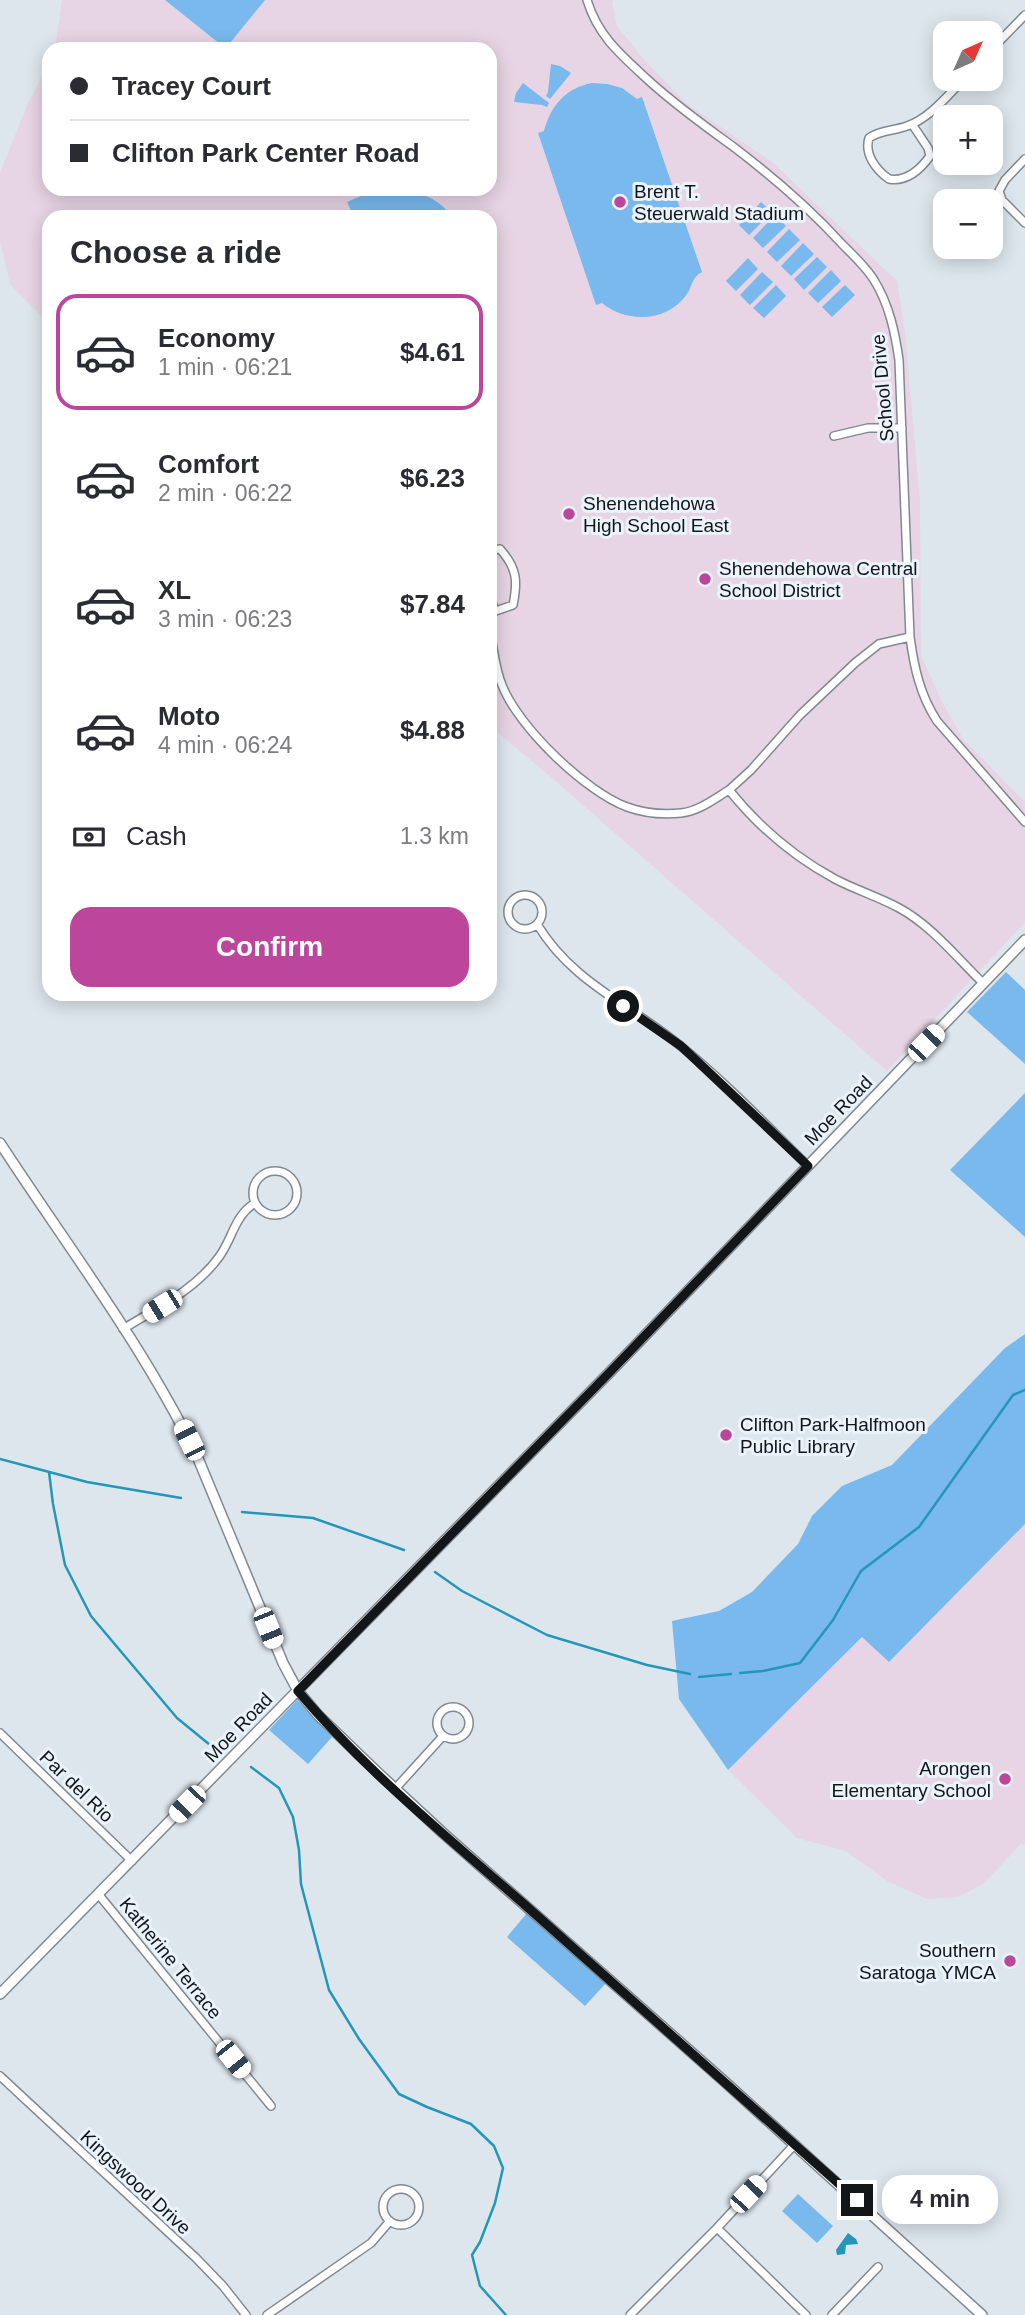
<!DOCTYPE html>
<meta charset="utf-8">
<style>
:root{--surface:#fff;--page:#f2f2f3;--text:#2b2b33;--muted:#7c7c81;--line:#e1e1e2;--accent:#bd469d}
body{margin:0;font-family:Helvetica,sans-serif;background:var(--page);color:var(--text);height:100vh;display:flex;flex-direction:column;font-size:26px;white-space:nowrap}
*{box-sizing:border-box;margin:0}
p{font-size:23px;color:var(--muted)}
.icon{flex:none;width:38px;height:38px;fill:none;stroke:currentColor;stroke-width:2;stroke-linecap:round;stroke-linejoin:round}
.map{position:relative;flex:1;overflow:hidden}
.drawer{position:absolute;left:42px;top:210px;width:455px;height:791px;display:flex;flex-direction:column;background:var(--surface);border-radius:21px;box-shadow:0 4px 18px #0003}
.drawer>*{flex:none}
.guide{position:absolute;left:42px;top:42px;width:455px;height:154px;border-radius:21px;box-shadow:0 4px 18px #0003;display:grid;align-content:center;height:154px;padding:0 28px;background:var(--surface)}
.needle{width:46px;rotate:45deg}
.controls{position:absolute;left:933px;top:21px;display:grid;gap:14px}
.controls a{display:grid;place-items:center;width:70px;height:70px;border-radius:14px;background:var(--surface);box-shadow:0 4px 18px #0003;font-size:35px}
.end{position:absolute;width:32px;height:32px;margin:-16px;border:9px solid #131619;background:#fff;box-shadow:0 0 0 4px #fff}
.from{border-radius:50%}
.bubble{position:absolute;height:49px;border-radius:21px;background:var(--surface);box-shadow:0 4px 18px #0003;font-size:23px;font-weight:800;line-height:49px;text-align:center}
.car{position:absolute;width:21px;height:42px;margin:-21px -10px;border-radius:9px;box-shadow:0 0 5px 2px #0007;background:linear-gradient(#fff 24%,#345 0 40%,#fff 0 76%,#345 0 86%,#fff 0)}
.guide b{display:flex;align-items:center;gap:24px;height:66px;font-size:26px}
.guide b+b{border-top:2px solid var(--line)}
.guide i{width:18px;height:18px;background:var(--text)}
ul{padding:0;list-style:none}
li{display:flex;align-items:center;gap:21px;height:116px;margin:0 14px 10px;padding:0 14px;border:4px solid transparent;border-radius:21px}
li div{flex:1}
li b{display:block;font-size:26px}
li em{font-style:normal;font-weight:800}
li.selected{border-color:var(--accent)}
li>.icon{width:63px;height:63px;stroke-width:1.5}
h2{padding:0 28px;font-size:32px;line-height:84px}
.pay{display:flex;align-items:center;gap:18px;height:77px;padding:0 28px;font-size:26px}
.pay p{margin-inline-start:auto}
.button{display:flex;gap:14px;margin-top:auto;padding:14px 28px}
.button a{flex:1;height:80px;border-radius:21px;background:var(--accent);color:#fff;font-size:28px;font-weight:800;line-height:80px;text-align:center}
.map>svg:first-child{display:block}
.education{fill:#e7d4e4}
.green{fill:#79b9ee}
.water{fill:#2497b9}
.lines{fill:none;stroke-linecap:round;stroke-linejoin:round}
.stream{stroke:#2497b9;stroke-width:2.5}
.minor-casing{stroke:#818990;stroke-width:10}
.tertiary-casing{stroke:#818990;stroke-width:12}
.minor{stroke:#fff;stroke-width:7}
.tertiary{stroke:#fff;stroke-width:9}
.route{stroke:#131619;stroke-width:9}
.poi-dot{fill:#bd469d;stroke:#eaf3fb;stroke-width:2.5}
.labels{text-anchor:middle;stroke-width:6;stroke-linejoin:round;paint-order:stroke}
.poi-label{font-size:19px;fill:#131619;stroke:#eaf3fb;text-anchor:start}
.street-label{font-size:19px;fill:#131619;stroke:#eaf3fb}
</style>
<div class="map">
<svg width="1025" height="2315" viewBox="0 0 1025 2315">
<rect width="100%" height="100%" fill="#dde6ed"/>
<path class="education" d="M62,0h552l-2,2 5,24 29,36 41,42 85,58 125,119 8,51 15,170 1,153 20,45 22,39 62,63v120l-138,149 -335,-293 -62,-52v-509h-441v107l-39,-40 -10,-44v-67l28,-70 21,-39v125h441v-140h-435z
M1025,1524v322l-3,-3 -39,41 -25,13 -31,2 -40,-18 -41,-30 -49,-13 -69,-68 134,-133 28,24z"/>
<path class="green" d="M165,0h100l-35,43 -10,1z
M551,64l9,2 11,7 -21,26 -4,-3 2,-4z
M523,83l26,20 -2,4 -5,-2 -28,-3 2,-9z
M592,83l15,1 15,4 15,11 5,-2 60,175c-11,6 -9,13 -15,22 -20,29 -61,29 -85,9l-6,2 -58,-172 6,-2c7,-26 22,-43 48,-48z
M377,189c29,0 57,2 75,28h-98l-7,-15z
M761,202l11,10 -23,23 -10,-10z
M775,215l11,11 -23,22 -10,-10z
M789,229l11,11 -23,22 -10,-10z
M803,243l11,11 -23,22 -10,-10z
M817,257l10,10 -23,23 -10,-11z
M748,258l10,11 -22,22 -10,-10z
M831,270l10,11 -23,22 -10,-10z
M762,272l11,10 -23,23 -10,-10z
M776,285l10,11 -22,22 -11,-10z
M845,285l10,10 -23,22 -10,-10z
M1006,972l19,18v74l-58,-52z
M1025,1093v144l-75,-67z
M1025,1334v190l-136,138 -27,-25 -134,133 -49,-71 -7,-78 47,-10 33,-19 46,-48 14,-28 30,-30 50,-21 113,-117z
M297,1700l35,37 -24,27 -39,-34z
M527,1913l79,70 -21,23 -78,-69z
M798,2194l35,32 -16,17 -35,-32z"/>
<path class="water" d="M848,2233l8,6 2,5 -12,1 -1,9 -8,1 -1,-5z"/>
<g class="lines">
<path class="stream" d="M0,1459l87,23 94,16
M49,1472l4,32 12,61 26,51 86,102 38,31
M242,1512l71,6 91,32
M435,1572l27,19 85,44 100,30 43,9
M740,1673l23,-2 37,-8 33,-43 28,-49 58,-44 94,-132 12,-5
M699,1677l32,-3
M251,1767l28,21 14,29 6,33 2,34 28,106 30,49 40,55 28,13 44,17 23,22 9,22 -8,35 -15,39 -8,13 8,31 26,29"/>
<g class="minor-casing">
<path id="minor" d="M587,0c11,36 33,54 60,79 28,26 58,47 88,69 38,29 75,61 107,96 11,11 24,23 32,36 15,24 21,52 25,80l11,277c4,30 10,58 27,84l88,101
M990,51l35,-36
M912,124l16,24 2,8c-10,14 -23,26 -41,23 -13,-9 -25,-25 -20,-41 11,-8 25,-7 38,-12 23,-8 40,-30 57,-47
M1025,159l-20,21 -6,11 3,9 23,23
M834,436l34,-8h34
M490,550l10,-1c17,19 18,32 13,56l-23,8
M490,597l5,14
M490,633c4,16 5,36 12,52 16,42 84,107 125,122 17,6 36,8 54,6 18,-2 33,-14 48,-23
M910,637l-31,7 -24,19 -55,52 -49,55 -22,20c29,36 65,67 106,89 21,11 44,18 64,29 32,17 58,50 84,75
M508 912a17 17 0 1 1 34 0a17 17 0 1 1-34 0Z
M537,924c36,60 95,81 146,124 44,36 84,78 125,118
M253 1193a22 22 0 1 1 44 0a22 22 0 1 1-44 0Z
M123,1329c34,-21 72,-39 96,-72 14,-19 15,-41 36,-54
M437 1723a16 16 0 1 1 32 0a16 16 0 1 1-32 0Z
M0,1733l132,128
M395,1789l48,-53
M99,1895l172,211
M0,2076l196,182 27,28 23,29
M383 2207a18 18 0 1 1 36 0a18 18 0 1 1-36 0Z
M717,2228l89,87
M267,2315l104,-72 19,-22
M630,2315l87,-87 78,-84
M832,2315l46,-48"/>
</g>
<g class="tertiary-casing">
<path id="tertiary" d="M0,1143c67,103 143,202 197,313l86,207 15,28 20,24 57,55 68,63 281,248 258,234
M0,1994l610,-622 415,-432"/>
</g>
<use href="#minor" class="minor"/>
<use href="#tertiary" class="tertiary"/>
</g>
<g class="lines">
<path class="route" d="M623,1006l58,40 127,120 -198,206 -312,319c67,79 149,146 227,214 111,98 222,196 332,295"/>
</g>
<g class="poi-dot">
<circle cx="620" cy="202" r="7"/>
<circle cx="569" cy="514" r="7"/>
<circle cx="705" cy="579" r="7"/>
<circle cx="726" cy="1435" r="7"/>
<circle cx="1005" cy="1779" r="7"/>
<circle cx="1010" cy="1961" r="7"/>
</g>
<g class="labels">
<g class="poi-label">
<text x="634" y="198">Brent T.<tspan x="634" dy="22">Steuerwald Stadium</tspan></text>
<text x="583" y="510">Shenendehowa<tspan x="583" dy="22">High School East</tspan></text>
<text x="719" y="575">Shenendehowa Central<tspan x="719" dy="22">School District</tspan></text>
<text x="740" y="1431">Clifton Park-Halfmoon<tspan x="740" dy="22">Public Library</tspan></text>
<text x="991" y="1775" text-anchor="end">Arongen<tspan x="991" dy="22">Elementary School</tspan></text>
<text x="996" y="1957" text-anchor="end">Southern<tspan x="996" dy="22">Saratoga YMCA</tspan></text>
</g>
<g class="street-label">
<text transform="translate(882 388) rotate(-95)" y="7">School Drive</text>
<text transform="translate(838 1110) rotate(-46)" y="7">Moe Road</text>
<text transform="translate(238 1727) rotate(-46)" y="7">Moe Road</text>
<text transform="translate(77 1786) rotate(44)" y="7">Par del Rio</text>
<text transform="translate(171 1958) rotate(51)" y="7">Katherine Terrace</text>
<text transform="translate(136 2182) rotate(43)" y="7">Kingswood Drive</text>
</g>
</g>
</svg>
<div class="controls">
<a><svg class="needle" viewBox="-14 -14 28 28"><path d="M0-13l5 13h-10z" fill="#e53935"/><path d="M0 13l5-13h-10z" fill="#7c7c81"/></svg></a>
<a>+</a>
<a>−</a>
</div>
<i class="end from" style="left:623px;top:1006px"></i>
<i class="end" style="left:857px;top:2200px"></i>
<div class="bubble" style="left:882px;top:2175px;width:116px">4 min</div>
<i class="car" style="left:926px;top:1043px;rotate:44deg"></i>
<i class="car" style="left:162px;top:1306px;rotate:238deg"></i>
<i class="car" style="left:189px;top:1440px;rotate:334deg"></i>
<i class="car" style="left:268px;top:1628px;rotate:158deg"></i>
<i class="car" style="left:187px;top:1804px;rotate:224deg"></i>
<i class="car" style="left:233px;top:2059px;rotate:141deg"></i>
<i class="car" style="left:748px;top:2194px;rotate:43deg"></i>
<div class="guide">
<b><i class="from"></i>Tracey Court</b>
<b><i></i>Clifton Park Center Road</b>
</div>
<section class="drawer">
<h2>Choose a ride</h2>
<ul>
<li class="selected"><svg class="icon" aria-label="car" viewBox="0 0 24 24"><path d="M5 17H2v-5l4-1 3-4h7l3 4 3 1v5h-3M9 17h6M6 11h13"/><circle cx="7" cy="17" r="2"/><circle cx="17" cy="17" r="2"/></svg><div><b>Economy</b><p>1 min · 06:21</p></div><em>$4.61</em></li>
<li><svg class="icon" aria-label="car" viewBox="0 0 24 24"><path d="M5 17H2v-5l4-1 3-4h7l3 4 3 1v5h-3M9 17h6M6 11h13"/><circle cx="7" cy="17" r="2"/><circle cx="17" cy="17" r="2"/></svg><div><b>Comfort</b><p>2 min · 06:22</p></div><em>$6.23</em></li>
<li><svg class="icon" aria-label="car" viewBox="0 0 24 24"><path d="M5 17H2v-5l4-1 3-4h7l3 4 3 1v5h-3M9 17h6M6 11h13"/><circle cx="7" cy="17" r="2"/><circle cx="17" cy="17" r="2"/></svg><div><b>XL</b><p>3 min · 06:23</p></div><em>$7.84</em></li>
<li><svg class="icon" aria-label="car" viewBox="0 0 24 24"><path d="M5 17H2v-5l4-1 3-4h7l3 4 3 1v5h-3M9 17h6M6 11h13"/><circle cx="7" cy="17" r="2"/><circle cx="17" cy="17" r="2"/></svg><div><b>Moto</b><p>4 min · 06:24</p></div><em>$4.88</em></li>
</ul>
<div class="pay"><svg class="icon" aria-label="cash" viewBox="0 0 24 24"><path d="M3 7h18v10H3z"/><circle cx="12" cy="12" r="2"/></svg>Cash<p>1.3 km</p></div>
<div class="button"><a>Confirm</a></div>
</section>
</div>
